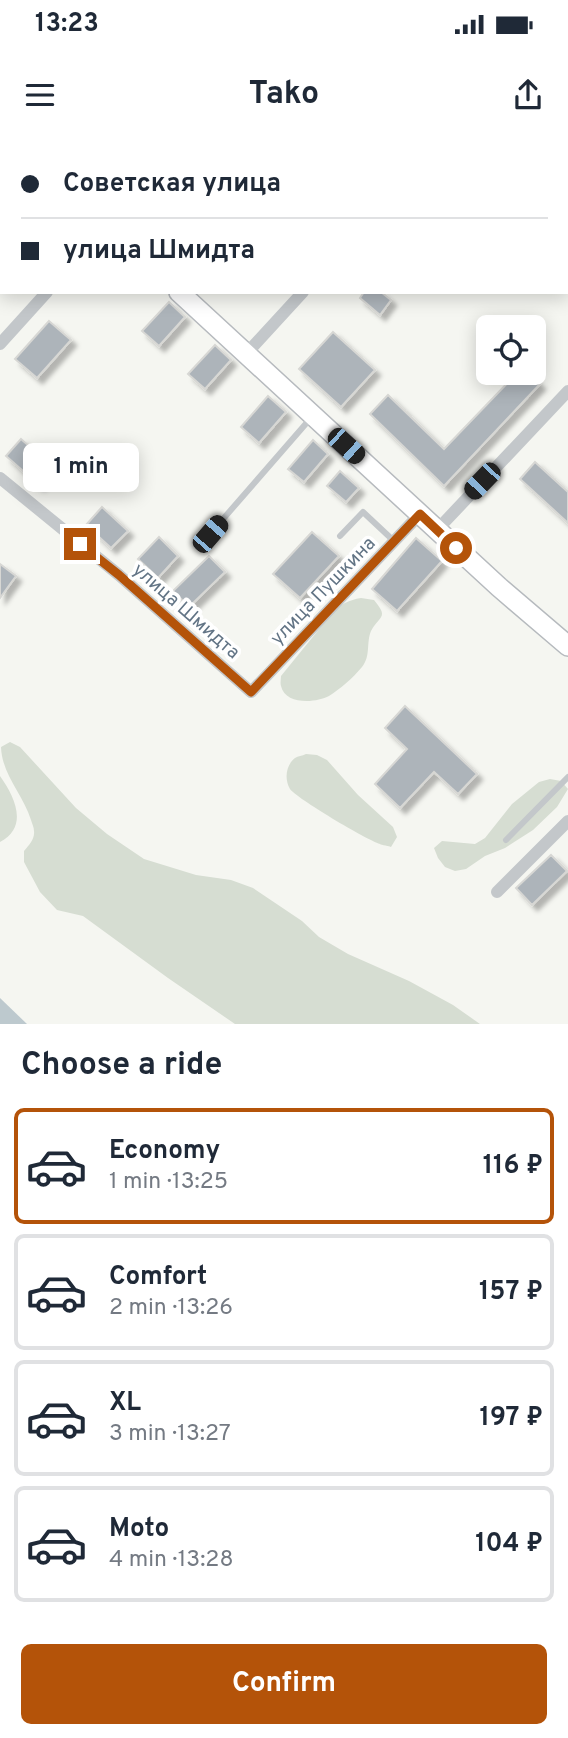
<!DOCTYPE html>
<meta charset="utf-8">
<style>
:root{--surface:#fff;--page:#f2f2f3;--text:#1f2937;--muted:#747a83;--line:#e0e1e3;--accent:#b45309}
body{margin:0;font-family:Overpass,sans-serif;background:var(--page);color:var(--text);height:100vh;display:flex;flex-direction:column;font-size:26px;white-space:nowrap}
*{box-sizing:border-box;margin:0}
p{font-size:23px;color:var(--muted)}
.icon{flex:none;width:38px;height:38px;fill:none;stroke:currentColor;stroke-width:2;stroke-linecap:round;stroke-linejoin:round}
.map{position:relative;height:884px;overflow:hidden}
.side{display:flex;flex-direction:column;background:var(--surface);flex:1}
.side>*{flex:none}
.top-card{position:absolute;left:0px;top:0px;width:569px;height:154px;box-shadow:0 4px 18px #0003;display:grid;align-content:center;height:154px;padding:0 21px;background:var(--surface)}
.fabs{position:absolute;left:476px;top:175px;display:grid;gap:14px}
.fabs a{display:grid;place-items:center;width:70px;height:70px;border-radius:10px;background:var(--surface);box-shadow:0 4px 18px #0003;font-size:35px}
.end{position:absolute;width:32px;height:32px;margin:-16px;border:9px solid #b45309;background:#fff;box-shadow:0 0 0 4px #fff}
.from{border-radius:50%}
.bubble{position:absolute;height:49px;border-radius:10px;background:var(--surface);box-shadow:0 4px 18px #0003;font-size:23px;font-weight:700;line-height:49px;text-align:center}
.car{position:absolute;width:21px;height:42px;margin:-21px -10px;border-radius:9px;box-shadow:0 0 5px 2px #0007;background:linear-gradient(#222 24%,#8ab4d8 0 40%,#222 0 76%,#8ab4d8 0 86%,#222 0)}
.top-card b{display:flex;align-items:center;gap:24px;height:66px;font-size:26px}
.top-card b+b{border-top:2px solid var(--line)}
.top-card i{width:18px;height:18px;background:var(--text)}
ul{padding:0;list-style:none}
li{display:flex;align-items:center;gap:21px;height:116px;margin:0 14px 10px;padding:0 7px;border:4px solid var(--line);border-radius:10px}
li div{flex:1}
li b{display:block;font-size:26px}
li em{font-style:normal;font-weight:700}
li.current{border-color:var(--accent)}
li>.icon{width:63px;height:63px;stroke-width:1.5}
h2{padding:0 21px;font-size:32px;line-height:84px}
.button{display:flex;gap:14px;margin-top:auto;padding:14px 21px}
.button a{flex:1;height:80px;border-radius:10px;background:var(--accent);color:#fff;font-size:28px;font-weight:700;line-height:80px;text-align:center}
.status{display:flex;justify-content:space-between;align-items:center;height:49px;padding:0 35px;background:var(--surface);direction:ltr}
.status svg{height:19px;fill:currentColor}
header{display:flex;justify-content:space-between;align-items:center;height:91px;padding:0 21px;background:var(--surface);font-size:32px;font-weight:700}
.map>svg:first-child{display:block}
.green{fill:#d6ddd2}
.water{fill:#bdc9ce}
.building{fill:#adb4ba;stroke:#d7d7d4;stroke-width:2;filter:url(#shadow)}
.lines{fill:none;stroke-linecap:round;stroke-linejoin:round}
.primary-casing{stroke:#b6babe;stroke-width:22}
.lane{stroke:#c3c7ca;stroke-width:6}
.street{stroke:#c3c7ca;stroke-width:12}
.primary{stroke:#fff;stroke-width:19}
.route{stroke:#b45309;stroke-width:9}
.labels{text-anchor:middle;stroke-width:7;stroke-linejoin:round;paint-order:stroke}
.street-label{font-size:19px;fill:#627485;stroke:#fff}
</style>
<div class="status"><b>13:23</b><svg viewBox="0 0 49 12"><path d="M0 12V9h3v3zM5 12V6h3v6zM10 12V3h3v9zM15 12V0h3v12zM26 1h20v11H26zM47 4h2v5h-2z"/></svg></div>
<header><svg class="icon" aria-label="menu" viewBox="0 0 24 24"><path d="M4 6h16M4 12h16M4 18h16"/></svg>Tako<svg class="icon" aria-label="share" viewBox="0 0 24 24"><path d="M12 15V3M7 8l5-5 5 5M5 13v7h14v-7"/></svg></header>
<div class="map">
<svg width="568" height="884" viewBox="0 0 568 884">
<defs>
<filter id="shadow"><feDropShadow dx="5.5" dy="5.5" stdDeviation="2" flood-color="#0004"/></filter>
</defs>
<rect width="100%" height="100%" fill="#f5f6f1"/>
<path class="green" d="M361,458l13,2c15,18 6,15 -3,31 -5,12 0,25 -9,36 -9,11 -22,22 -33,29 -13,7 -44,9 -48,-10 -1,-3 0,-7 0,-10l52,-64c8,-8 16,-12 28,-14z
M10,602l10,5 56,61 31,26 37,25 52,16 35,5 22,8 49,33 17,16 29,17 61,27 44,24 27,19h-245l-67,-46 -85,-62 -26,-6 -17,-18 -16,-30v-11c5,-6 11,-12 10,-20 0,-4 -2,-7 -3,-11 -8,-26 -29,-45 -30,-73z
M306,614l11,1 10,5 31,35 35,32 4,10 -6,10c-1,-1 -10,-2 -11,-3 -13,-4 -84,-46 -90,-55 -6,-10 -4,-24 5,-31 3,-2 7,-2 11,-4z
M0,636c15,21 29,51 0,66z
M550,639l11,2 7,8 -11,18 -24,23 -28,18 -20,8 -19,13 -11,2 -10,-4 -7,-9 -4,-10 8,-7 33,3 10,-6 27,-34 27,-22z"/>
<path class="water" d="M0,858l27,26h-27z"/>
<path class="building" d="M364,152h17l10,8 -11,15 -20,-17z
M169,162l16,15 -26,29 -17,-15z
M49,181l22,19 -34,38 -22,-19z
M333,192l42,38 -34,37 -42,-38z
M215,205l16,15 -26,29 -17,-15z
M517,233h11l12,11 -96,102 -74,-72 18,-19 56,54z
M268,256l18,16 -27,31 -18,-16z
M21,299l33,29 -15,17 -33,-29z
M313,300l15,14 -24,28 -16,-13z
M535,322l33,30v31l-48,-44z
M340,331l19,17 -13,14 -19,-16z
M102,367l26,24 -17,17 -25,-23z
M312,392l27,24 -39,42 -27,-24z
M159,397l19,19 -20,22 -20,-19z
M416,398l26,23 -45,50 -25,-22z
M209,416l16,16 -36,35 -16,-16z
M0,424l16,12 -16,22z
M405,566l72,68 -19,20 -24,-22 -34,36 -25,-24 32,-35 -22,-21z
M551,715l16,16 -35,34 -16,-17z"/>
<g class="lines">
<g class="primary-casing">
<path id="primary" d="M17,0l2,2
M179,152l320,295 69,59"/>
</g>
<path class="lane" d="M210,394l100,-115
M340,396l23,-24 32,30
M506,700l62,-63"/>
<path class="street" d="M454,0l2,2
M182,2l1,-2
M442,2l2,-2
M567,103l1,1
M0,204l47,-52
M246,214l57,-62
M0,338l119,97 132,117 169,-178
M437,390l131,-139
M497,752l71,-71"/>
<use href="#primary" class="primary"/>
</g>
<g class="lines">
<path class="route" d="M80,404l39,31 132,117 169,-178 36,34"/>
</g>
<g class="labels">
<g class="street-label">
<text transform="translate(322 450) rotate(-46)" y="7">улица Пушкина</text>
<text transform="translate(187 470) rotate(41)" y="7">улица Шмидта</text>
</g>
</g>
</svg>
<div class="fabs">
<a><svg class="icon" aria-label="locate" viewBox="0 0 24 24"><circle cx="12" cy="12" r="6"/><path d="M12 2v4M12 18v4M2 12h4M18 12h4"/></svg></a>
</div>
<i class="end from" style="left:456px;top:408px"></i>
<i class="end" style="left:80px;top:404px"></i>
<div class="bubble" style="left:23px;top:303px;width:116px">1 min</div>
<i class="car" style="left:346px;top:306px;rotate:132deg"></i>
<i class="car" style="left:482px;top:341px;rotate:224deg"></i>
<i class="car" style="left:210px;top:394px;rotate:41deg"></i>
<div class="top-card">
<b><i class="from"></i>Советская улица</b>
<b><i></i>улица Шмидта</b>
</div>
</div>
<section class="side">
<h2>Choose a ride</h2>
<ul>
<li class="current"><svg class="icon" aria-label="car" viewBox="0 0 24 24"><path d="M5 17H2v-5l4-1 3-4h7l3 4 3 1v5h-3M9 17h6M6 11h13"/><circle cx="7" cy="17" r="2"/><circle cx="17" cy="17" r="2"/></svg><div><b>Economy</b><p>1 min · 13:25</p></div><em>116 ₽</em></li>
<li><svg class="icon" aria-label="car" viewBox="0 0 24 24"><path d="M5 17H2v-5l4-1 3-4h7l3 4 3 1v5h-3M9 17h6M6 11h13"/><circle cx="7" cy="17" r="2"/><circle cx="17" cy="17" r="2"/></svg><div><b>Comfort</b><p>2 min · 13:26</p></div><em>157 ₽</em></li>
<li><svg class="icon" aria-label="car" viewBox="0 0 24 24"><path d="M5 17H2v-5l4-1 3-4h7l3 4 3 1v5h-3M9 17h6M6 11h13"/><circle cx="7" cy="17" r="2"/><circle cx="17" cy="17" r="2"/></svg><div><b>XL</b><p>3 min · 13:27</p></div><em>197 ₽</em></li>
<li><svg class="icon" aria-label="car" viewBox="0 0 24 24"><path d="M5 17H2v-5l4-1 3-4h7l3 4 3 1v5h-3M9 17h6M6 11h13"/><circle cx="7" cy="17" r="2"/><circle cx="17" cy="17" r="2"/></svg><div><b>Moto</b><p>4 min · 13:28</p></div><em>104 ₽</em></li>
</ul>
<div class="button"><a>Confirm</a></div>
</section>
